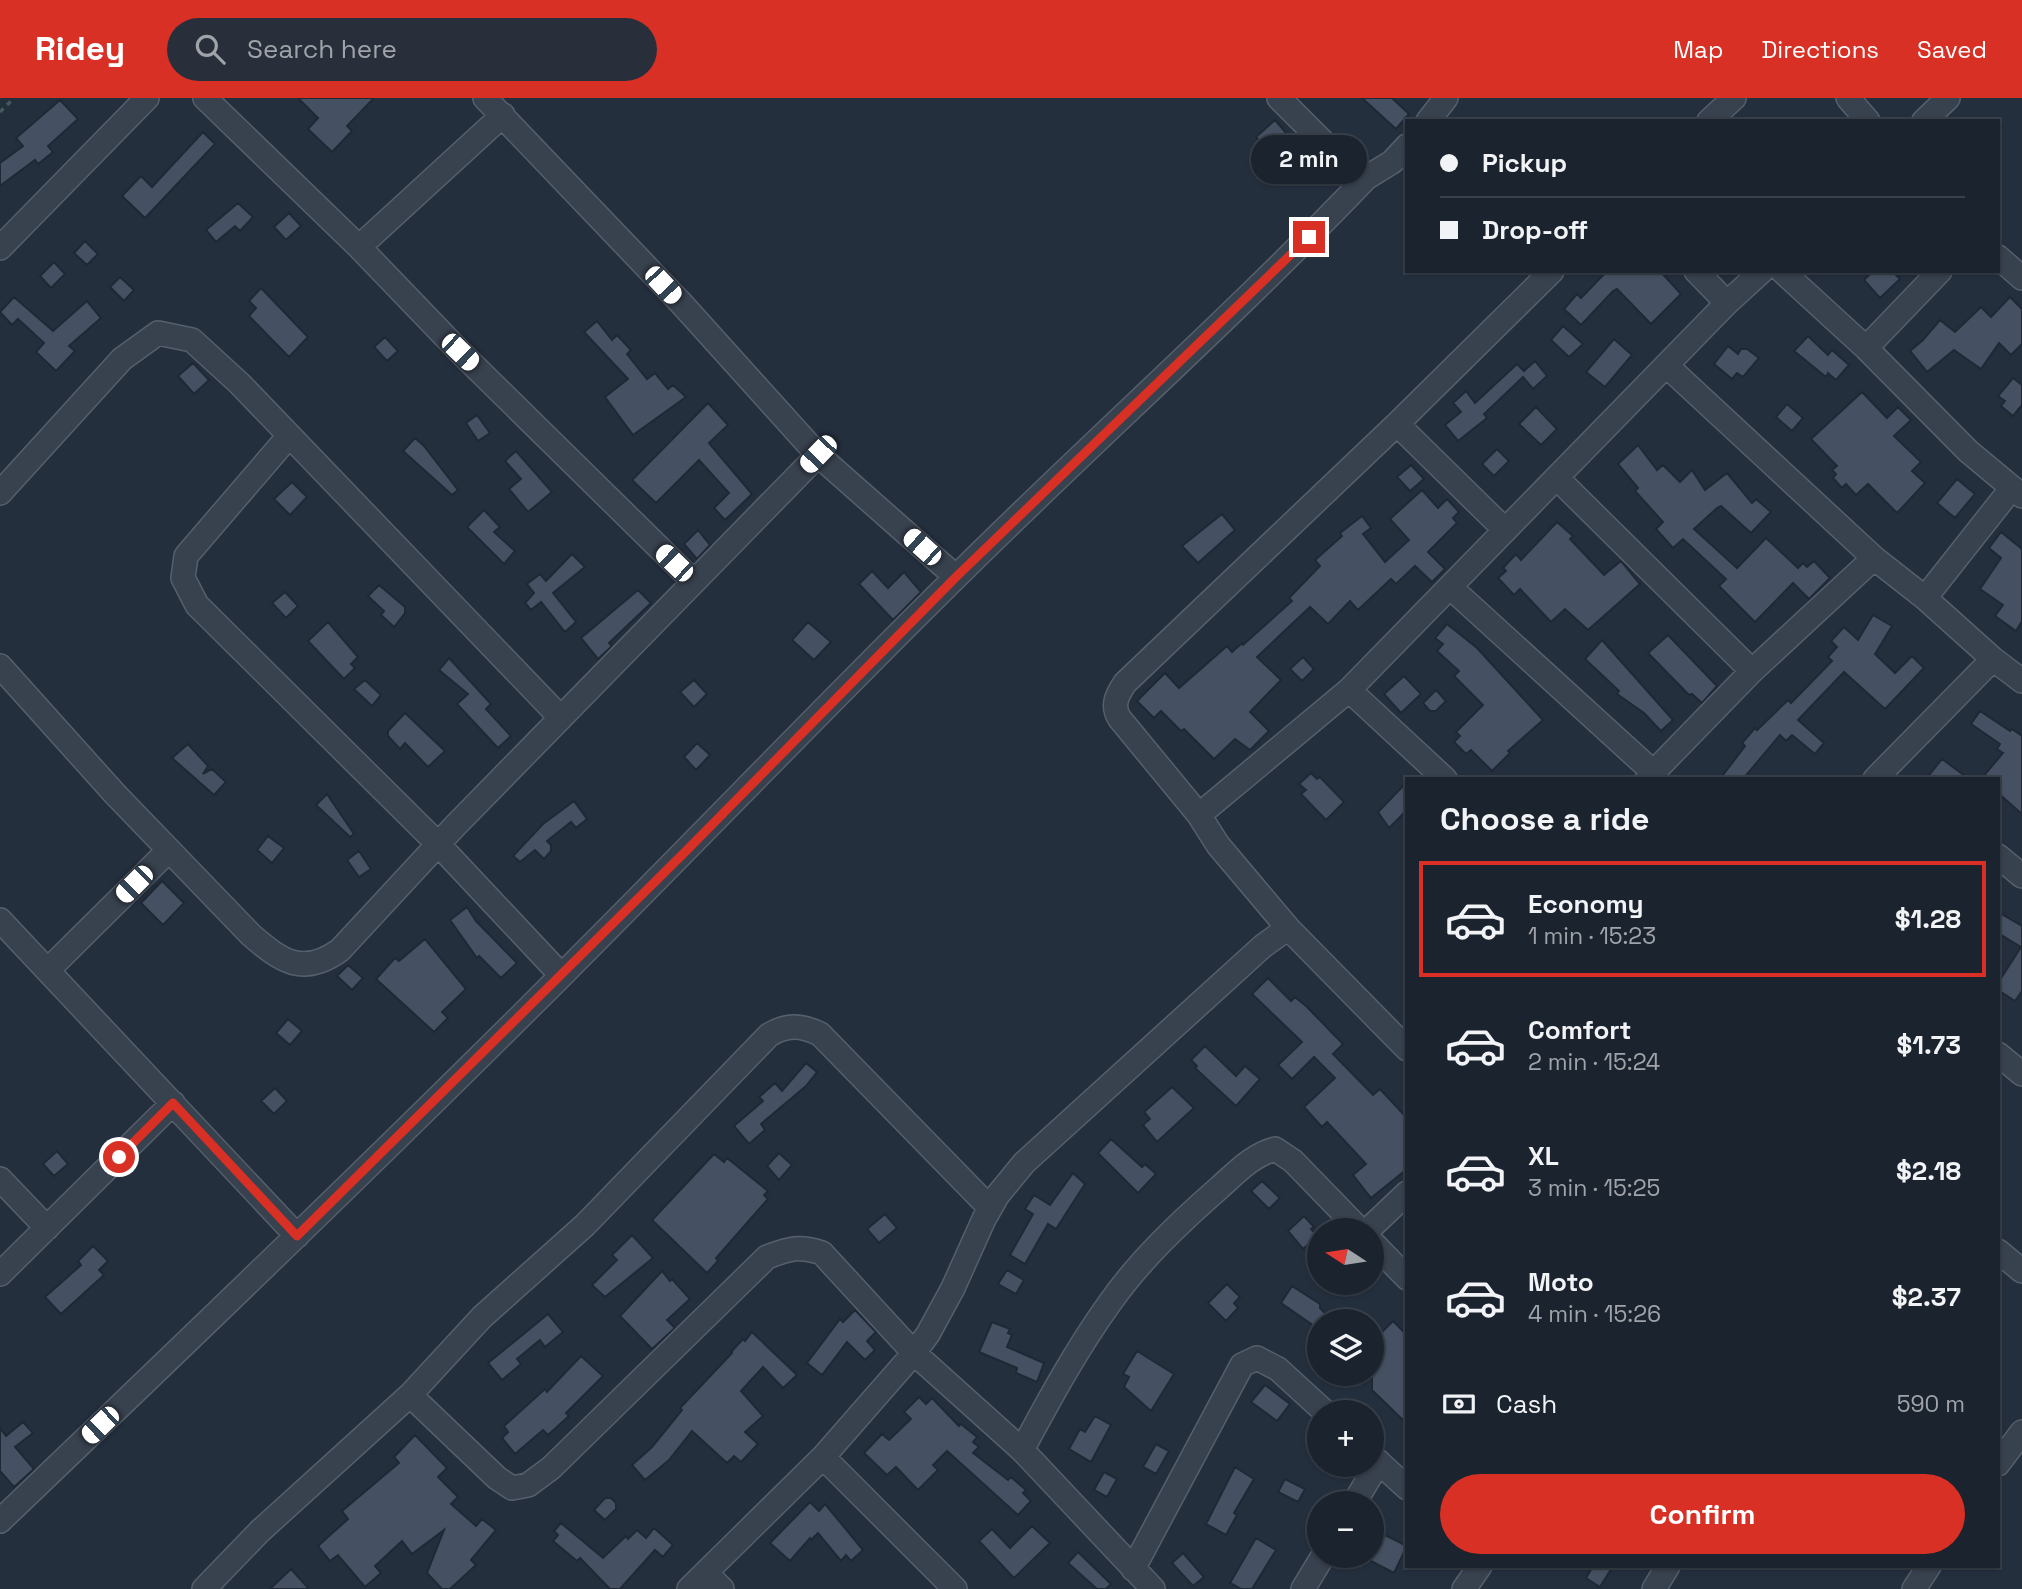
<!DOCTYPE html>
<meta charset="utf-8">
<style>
:root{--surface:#1b232e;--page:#282f3a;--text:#f1f3f6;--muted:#a0a4aa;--line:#39404a;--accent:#d93025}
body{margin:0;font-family:"Space Grotesk",sans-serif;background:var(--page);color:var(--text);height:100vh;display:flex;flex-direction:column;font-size:26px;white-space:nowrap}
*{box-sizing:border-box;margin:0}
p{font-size:23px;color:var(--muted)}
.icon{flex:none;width:38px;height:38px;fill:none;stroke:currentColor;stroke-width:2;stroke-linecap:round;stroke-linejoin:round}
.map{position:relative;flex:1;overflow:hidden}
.drawer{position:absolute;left:1405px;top:679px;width:595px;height:791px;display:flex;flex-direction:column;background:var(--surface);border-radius:0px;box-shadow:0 2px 5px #0004,0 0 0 2px var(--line)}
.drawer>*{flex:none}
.hud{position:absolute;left:1405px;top:21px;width:595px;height:154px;border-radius:0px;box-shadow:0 2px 5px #0004,0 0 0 2px var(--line);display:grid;align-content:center;height:154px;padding:0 35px;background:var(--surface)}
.needle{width:46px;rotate:282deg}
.controls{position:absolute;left:1307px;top:1120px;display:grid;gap:14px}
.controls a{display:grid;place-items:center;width:77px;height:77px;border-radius:50%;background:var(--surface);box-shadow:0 2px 5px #0004,0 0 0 2px var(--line);font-size:35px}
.end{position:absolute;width:32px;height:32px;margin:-16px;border:9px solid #d93025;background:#fff;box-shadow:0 0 0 4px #fff}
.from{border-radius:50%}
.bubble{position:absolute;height:49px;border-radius:24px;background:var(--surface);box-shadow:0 2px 5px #0004,0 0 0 2px var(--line);font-size:23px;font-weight:600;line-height:49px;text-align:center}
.car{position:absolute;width:21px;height:42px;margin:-21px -10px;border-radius:9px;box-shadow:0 0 5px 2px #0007;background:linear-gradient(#fff 24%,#345 0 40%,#fff 0 76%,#345 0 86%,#fff 0)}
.hud b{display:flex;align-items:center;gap:24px;height:66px;font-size:26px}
.hud b+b{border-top:2px solid var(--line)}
.hud i{width:18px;height:18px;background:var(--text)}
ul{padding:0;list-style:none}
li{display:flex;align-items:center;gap:21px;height:116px;margin:0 14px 10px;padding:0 21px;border:4px solid transparent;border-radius:0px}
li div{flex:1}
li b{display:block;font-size:26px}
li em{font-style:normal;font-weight:600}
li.selected{border-color:var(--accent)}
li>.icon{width:63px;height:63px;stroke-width:1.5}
h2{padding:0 35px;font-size:32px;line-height:84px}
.pay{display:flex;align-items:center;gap:18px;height:77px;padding:0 35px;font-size:26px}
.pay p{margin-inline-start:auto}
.cta{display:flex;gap:14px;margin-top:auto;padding:14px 35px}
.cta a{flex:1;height:80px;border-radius:42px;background:var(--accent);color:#fff;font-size:28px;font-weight:600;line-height:80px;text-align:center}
header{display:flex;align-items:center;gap:42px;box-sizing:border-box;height:98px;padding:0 35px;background:var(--accent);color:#fff}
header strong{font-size:33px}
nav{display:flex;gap:38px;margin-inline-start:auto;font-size:24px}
.search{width:490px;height:63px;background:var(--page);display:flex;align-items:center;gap:18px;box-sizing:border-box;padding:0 24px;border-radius:38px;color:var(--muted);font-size:26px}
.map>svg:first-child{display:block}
.building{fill:#455162;stroke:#1f2835;stroke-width:2}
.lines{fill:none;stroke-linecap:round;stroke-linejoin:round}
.minor-casing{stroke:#565f6c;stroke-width:26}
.path{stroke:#44595c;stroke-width:3.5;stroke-dasharray:5 5;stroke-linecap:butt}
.minor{stroke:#38414e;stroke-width:23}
.route{stroke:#d93025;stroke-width:9}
</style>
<header>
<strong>Ridey</strong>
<div class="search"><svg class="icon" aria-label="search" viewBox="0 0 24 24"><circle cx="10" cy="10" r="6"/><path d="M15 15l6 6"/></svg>Search here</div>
<nav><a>Map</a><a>Directions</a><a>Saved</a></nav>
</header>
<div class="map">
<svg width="2022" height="1491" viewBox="0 0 2022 1491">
<rect width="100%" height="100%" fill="#242f3e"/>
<path class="building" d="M298,0h76l-27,28 5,5 -20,21 -24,-23 10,-11z
M1362,0h30l17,16 -13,15z
M60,2l18,19 -30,27 5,6 -15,12 -3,-4 -35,26v-23l23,-17 -7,-8z
M1275,22l11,13 -2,3 24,24 -20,20 -15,-15 4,-3 -21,-25z
M203,34l12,12 -70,74 -23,-22 19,-20 11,11z
M238,105l15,14 -13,14 -5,-5 -19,16 -10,-12z
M289,115l12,13 -15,14 -12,-13z
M85,143l13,13 -11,11 -13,-12z
M54,164l11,12 -14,14 -11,-12z
M1607,173h53l21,23 -30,30 -34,-35 -4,2 -32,34 -17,-16 13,-15 4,4z
M1873,173h19l8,8 -20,19 -16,-18z
M120,179l14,13 -10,11 -14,-14z
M261,190l47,49 -19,20 -40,-41 7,-8 -7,-7z
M14,199l39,34 34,-30 14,17 -32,28 6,5 -19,20 -20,-19 8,-9 -26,-24 -6,6 -12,-13z
M2010,199l12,12v35l-11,11 -12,-12 -18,26 -27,-19 -27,22 -17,-21 13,-11 17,-20 15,12 26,-25 10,10z
M597,223l15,19 5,-5 14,15 -4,4 20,25 8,-6 13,16 5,-4 13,12 -53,38 -28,-38 23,-18 -44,-47z
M1563,228l20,18 -14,13 -18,-17z
M1808,238l20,19 4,-5 17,15 -13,15 -8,-7 -2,4 -32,-26z
M385,239l13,14 -11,10 -13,-14z
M1614,241l18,16 -27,32 -19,-15z
M1728,248l10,8 3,-5h6l12,9 -16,19 -6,-4 -5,6 -18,-15z
M1535,263l12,15 -14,13 -10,-12 -39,37 3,4 -29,23 -13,-16 16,-13 -8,-9 13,-12 9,12 42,-39 7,7z
M193,265l16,17 -15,14 -16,-18z
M2013,280l9,7v20l-9,11 -12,-10 4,-5 -7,-5z
M1862,294l25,26 11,-11 13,13 -17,16 27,26 -9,9 13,12 -28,30 -29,-29 -12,11 -10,-11 -4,4 -9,-10 3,-4 -4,-4 5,-4 -26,-27z
M708,305l20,22 -19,18 43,51 -27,26 -11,-12 15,-15 -30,-33 -43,43 -24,-23z
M1787,306l16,14 -11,13 -16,-14z
M1536,309l21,22 -16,16 -22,-21z
M477,317l13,18 -12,8 -12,-18z
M415,340l9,8 34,44 -6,5 -49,-44z
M1638,347l19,25 6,-5 17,17 12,-12 13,20 22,-17 25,30 4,-4 15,13 -20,21 -30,-27 -4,2 -23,21 43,39 29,-30 32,30 5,-5 4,4 7,-6 16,17 -21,21 -16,-16 -38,39 -36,-36 7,-7 -43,-40 -10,9 -17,-19 7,-7 -28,-31 3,-3 -20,-24z
M1497,351l12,12 -15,15 -12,-12z
M516,353l36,41 -24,20 -19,-23 12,-10 -16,-18z
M1411,367l13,14 -14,12 -13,-14z
M1957,381l18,15 -20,24 -18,-15z
M292,384l15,15 -17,18 -16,-16z
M1422,392l16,18 9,-9 12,13 -6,6 4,5 -29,29 17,17 -13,13 -17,-16 -19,18 -5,-5 -33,31 -8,-9 -22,23 -18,-17 -53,50 24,23 -31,32 19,19 -19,19 -15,-11 -21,20 -30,-30 -3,2 -20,-20 -7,7 -17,-17 28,-28 14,15 48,-42 5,6 10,-9 1,2 49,-44 -3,-3 31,-32 -5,-6 27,-24 -2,-3 22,-17 9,12 -8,6 22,28 24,-22 -19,-21z
M484,412l16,17 -6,5 21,19 -11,13 -37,-37z
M1222,416l13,16 -37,33 -16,-17z
M1557,424l16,14 -3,3 34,36 17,-14 19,23 -52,46 -23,-21 -14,13 -31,-33 -6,6 -16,-17 8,-7 -3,-3 13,-14 5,6z
M698,432l12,15 -13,14 -13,-15z
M2001,434l21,17v72l-6,10 -21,-15 8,-11 -23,-16 21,-31 -12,-10z
M572,456l13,13 -32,26 23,29 -11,10 -24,-30 -10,8 -6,-7 9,-10 -7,-9 13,-10 6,7z
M872,473l16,17 16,-16 17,20 -28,28 -34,-36z
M379,487l26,22v6l-11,14 -13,-12 3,-4 -16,-15z
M638,492l13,13 -42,40 3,3 -14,13 -17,-21z
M285,494l13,14 -12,12 -14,-15z
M1873,517l19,11 -17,28 20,19 17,-17 12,12 -39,41 -41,-37 -46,48 26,23 -9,11 -23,-19 -6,6 -6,-6 -37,44h-23l25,-33 -3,-3 13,-15 2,2 31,-30 3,3 41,-42 -4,-4 9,-10 -6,-6 13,-14 14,13z
M328,524l30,35 -7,7 4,4 -11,11 -36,-38z
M808,524l23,20 -17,18 -22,-20z
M1447,526l30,24 66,72 -35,31 2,2 -18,18 -21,-21 -5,4 -12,-12 6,-6 -4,-4 27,-27 -29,-29 5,-5 -22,-20 6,-7 -8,-6z
M1668,537l49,51 -15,17 -10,-9 -3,1 -41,-42z
M1602,542l71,80 -12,11 -17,-18 -27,-19 2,-3 -34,-32z
M1303,559l11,12 -12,12 -12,-12z
M449,560l42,46 -5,5 25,27 -13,12 -41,-44 11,-10 -29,-24z
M1404,578l17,18 -20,19 -17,-19z
M365,582l16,15 -9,11 -18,-17z
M694,582l13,14 -13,13 -14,-15z
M1436,592l10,11 -10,10h-6l-7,-8z
M1980,613l30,20 2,-2 10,7v78l-24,-21v-14h-17l22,-26 -6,-4 3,-5 -29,-20z
M405,615l40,38 -17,16 -23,-24 -5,6 -12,-13v-5z
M697,645l13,12 -14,15 -12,-13z
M188,646l20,22 -5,8 9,-5 14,13 -12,13 -42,-37z
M1942,661l27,20h-43z
M1311,675l6,6 3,-2 24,25 -18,18 -25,-26 5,-4 -7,-6z
M1407,684v28l-18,18 -11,-16z
M327,696l27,40 -4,3 -34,-32z
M574,703l13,18 -11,9 -5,-6 -24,19 4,4v6l-7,8 -9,-9 -15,12 -7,-6 30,-32z
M268,738l16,12 -12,15 -15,-13z
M359,753l12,18 -12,8 -12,-17z
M162,783l22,22 -21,22 -22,-22z
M467,809l9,14 41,42 -16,15 -22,-22 -2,2 -27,-38z
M1998,814l24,14v65l-7,10 -17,-11v-7l23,-36 -23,-14z
M425,841l41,50 -24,23 6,6 -14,14 -58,-53 19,-21 4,3z
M348,867l15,13 -11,12 -15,-14z
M1268,880l23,23 4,-4 11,9 37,38 -10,10 40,41 7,-6 27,29v51l-36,29 -18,-23 13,-11 -39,-42 -5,5 -18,-20 31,-29 -21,-21 -22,22 -14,-14 24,-23 -50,-48z
M288,921l14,12 -12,14 -14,-12z
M1205,948l31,30 9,-10 15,13 -24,27 -41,-38 2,-2 -6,-6z
M806,965l11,9 -11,14 -45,38 4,6 -16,14 -15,-18 29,-25 -4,-4 16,-14 7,8z
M1172,989l22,21 -37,34 -14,-17 7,-6 -6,-7z
M275,990l12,13 -13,13 -13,-13z
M1111,1041l31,28 3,-3 11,10 -18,19 -40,-40z
M57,1053l11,13 -14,12 -11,-12z
M779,1055l13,12 -13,15 -12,-14z
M714,1056l10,8 3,-4 41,33 -4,4 4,4 -52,59 2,3 -11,12 -55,-53z
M1073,1075l12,11 -29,45 -8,-5 -23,40 -15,-9 23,-41 -8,-5 9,-14 16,10z
M1262,1083l18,17 -11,11 -18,-18z
M885,1116l12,14 -18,15 -12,-14z
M1304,1118l10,11 -3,2 7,7 -15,13 -15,-18z
M632,1137l21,23 -48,39 -13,-12 25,-25 -5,-5z
M93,1148l15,15 -9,9 5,5 -43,39 -16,-17 36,-32 -3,-4z
M1007,1172l17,10 -8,14 -18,-10z
M662,1173l8,10 2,-2 18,20 -23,21 8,8 -23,21 -32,-33z
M1227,1186l13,13 -6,6 4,5 -12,13 -18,-18z
M1292,1188l28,18v4l13,13h-13v9l-39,-27z
M855,1212l21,22 -9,9 8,9 -10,10 -18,-18 -25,33 -15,-12 33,-44 3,3z
M548,1216l15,18 -18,15 -5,-7 -23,19 4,5 -19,16 -14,-17z
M1393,1223l14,14v89l-35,-34v-48z
M992,1224l18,7 -2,4 4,2 -5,12 37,16 -7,19 -21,-9 1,-5 -38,-16z
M752,1234l45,43 -14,13 -20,-21 -22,24 22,25 -18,16 13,12 -17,18 -7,-6 -7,7 -35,-32 -23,29 -24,20 -13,-15 20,-18 30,-37 -2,-2 52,-55 -1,-1 12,-13 2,2z
M1137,1253l37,23 -23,37 -27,-24 5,-10 -6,-3z
M581,1258l22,20 -37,37 3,3 -21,19 -5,-5 -28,24 -13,-16 6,-6 -4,-6 41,-37 2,3z
M1265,1287l25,19 -13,17 -26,-19z
M919,1299l7,7 6,-6 27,28 2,-2 16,13 -4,5 6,5 -6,6 35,27 3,-3 15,13 -3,3 8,8 -13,14 -71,-64 -14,14 5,5 -20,20 -22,-23 -9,8 -23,-22 18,-19 7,6 22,-21 -7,-7z
M1095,1318l16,9 -20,37 -22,-13 11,-20 5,3z
M23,1324l10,11 -18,14 19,22 -20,18 -14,-16v-43l6,8z
M415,1337l32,33 -9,9 20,20 -7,7 25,22 6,-7 14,11 -25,30 5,5 -26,24h-8l-15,-16 17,-43 -32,24 -10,-13 -27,25 6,7 -16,14 -27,-32 -8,6 -12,-15 30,-27 -6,-8 57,-48 -5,-6z
M1156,1346l13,7 -13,23 -13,-7z
M1235,1369l19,12 -20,34 3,2 -11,20 -20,-11z
M1104,1374l13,7 -10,18 -13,-7z
M1285,1381l20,10 -7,13 -20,-10z
M605,1400h6l5,5v6l-11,11 -11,-10z
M810,1404l9,9 6,-7 38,46 -12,11 -5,-6 -5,6 -23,-28 -7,7 -1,-2 -20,23 -20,-18z
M561,1425l42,35 23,-22 2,3 9,-9 9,8 8,-10 19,17 -10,12 -8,-7 -35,39h-10l-30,-31 -3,3 -24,-20 5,-6 -4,-4z
M1032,1428l18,17 -36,35 -35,-37 13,-12 18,19z
M1383,1436l24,12 -13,27 -25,-13z
M1256,1440l20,12 -24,39h-11l-11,-6z
M1078,1454l33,32 -5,5h-9l-29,-26z
M1183,1455l21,24 -11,9 -21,-23z
M1593,1468h20l-13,21 -14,-9z
M291,1471l18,20h-39z"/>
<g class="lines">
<g class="minor-casing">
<path id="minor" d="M205,0l154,149 101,105 234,230
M485,0l196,205 137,152 138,122
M1279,0l59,59 28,21 26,-16 15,-16
M1848,0l20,23
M1428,23l18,-23
M1709,23l25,-23
M1924,23l24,-23
M359,149l144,-132
M0,150l147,-150
M1998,159l24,21
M1696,173l31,32
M1782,173l84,77 102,103 54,45
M1866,250l74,-77
M1667,268l207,192 51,40 68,61 29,22
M1397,326l107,105
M289,338l-103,120 -3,22 14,27 241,239 123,131
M1558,381l194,192
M0,395l122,-134 36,-26 34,7 48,44 321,334
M1450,489l203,185
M1925,500l86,-109
M0,568l115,128 136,141c30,26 52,42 89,15l115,-124 363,-371
M1349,592l96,89
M1647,681l105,-108 122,-113
M1875,681l118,-120
M1199,717l150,-125 378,-387 35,-32
M1998,758l24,20
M0,822l297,316
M48,872l121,-120
M1407,951l-119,-121 -70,-83 -19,-30 -79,-96c-9,-13 -3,-24 5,-36l272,-259 155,-153
M1998,956l24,20
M0,1081l47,49
M1368,1132l39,-37
M1372,1144l35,36
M1998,1153l24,20
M0,1176l173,-171
M410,1297l87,83 15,10 16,-3 23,-17 216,-211c22,-8 32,-12 55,-4l92,100 108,97 131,139
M1022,1352c27,-50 54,-100 87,-146 30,-43 70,-81 110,-116 17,-15 33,-33 56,-39l18,12 67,69
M1372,1358l35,32
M823,1359l132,132
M1998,1366l24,-32
M1354,1405l25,-41
M0,1423c190,-182 380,-364 566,-550 132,-132 260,-266 393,-397 134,-133 276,-259 407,-396
M1133,1471l109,-204 15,-7 21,11 47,43
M706,1475l16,16
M204,1491l56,-58 150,-136 72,-78 103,-92 184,-190c18,-11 32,-10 51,-1l170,174
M689,1491l134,-132 91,-104 14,-19 25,-46 31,-69 13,-23 27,-33 239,-217 25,-18
M1303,1491l20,-33
M1464,1491l16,-23
M1654,1491l14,-23
M1914,1491l15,-23"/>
</g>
<path class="path" d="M0,14l14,-14"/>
<use href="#minor" class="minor"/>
</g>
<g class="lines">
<path class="route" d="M119,1059l54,-54 124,133 389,-385 270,-274 353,-340"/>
</g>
</svg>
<div class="controls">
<a><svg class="needle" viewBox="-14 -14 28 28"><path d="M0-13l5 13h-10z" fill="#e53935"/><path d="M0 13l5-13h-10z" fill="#a0a4aa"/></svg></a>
<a><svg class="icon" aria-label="layers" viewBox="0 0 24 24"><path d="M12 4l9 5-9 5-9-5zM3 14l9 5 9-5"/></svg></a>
<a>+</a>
<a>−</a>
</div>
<i class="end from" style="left:119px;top:1059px"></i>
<i class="end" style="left:1309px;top:139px"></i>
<div class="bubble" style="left:1251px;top:37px;width:116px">2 min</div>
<i class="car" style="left:663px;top:187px;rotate:137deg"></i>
<i class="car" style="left:460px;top:254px;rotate:134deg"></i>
<i class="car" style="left:818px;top:356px;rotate:224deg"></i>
<i class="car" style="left:922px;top:449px;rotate:312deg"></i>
<i class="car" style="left:674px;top:465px;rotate:314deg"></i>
<i class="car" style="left:134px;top:786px;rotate:225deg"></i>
<i class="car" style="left:100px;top:1327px;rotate:226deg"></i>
<div class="hud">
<b><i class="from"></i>Pickup</b>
<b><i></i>Drop-off</b>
</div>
<section class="drawer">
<h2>Choose a ride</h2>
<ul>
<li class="selected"><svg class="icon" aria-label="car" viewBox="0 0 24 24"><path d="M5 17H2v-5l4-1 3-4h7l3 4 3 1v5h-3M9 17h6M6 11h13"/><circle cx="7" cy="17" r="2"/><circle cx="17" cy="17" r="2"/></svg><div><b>Economy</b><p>1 min · 15:23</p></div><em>$1.28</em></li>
<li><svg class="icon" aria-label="car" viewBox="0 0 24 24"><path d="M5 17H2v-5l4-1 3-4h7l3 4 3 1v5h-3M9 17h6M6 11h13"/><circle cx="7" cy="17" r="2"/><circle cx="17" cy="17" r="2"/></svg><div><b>Comfort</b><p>2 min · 15:24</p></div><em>$1.73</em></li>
<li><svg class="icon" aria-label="car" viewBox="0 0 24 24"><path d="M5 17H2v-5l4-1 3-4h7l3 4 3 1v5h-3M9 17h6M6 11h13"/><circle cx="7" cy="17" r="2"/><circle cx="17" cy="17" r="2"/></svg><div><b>XL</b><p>3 min · 15:25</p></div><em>$2.18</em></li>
<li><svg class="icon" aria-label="car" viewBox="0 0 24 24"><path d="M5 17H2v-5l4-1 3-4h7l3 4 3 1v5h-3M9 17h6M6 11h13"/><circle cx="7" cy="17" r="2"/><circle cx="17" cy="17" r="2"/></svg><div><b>Moto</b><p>4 min · 15:26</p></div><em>$2.37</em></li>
</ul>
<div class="pay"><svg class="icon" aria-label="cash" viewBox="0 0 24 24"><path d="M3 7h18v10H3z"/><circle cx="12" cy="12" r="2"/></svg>Cash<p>590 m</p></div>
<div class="cta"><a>Confirm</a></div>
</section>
</div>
